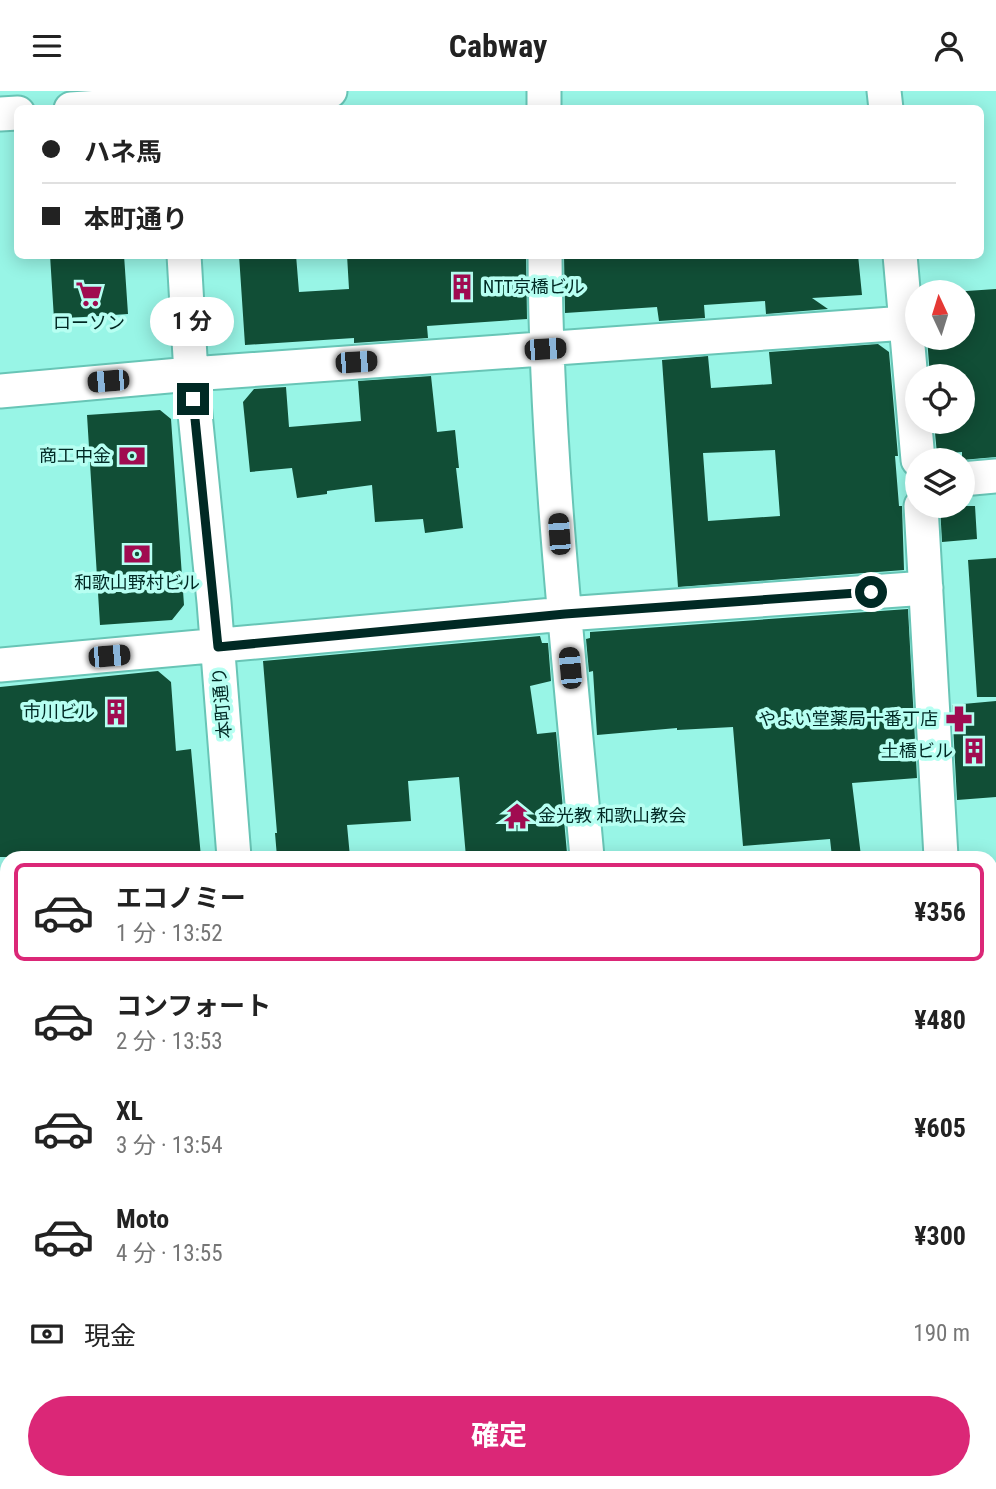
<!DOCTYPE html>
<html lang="ja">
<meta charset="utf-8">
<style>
:root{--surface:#fff;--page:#f2f2f2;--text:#222;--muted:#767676;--line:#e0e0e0;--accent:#db2777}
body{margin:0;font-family:"Roboto Condensed","Noto Sans JP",sans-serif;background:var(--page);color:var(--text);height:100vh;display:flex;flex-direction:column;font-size:26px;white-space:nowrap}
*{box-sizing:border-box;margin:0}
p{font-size:23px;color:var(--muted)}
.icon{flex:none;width:38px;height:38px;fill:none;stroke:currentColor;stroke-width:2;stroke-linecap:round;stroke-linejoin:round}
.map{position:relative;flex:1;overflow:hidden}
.details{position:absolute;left:0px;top:760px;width:998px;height:639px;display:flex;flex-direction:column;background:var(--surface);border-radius:21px 21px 0 0;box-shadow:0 4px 18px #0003}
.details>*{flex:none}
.top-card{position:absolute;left:14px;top:14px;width:970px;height:154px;border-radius:10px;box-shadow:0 4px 18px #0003;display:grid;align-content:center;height:154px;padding:0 28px;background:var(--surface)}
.needle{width:46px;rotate:356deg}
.controls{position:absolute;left:905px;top:189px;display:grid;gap:14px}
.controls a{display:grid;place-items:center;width:70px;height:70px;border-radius:50%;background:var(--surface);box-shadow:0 4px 18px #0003;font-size:35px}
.end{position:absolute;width:32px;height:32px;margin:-16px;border:9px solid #002924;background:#fff;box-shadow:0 0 0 4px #fff}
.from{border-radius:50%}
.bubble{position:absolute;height:49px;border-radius:24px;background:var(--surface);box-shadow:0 4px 18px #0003;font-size:23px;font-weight:700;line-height:49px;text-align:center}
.car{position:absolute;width:21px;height:42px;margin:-21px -10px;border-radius:9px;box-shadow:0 0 5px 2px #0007;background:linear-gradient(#222 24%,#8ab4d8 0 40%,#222 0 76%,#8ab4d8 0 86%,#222 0)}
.top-card b{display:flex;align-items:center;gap:24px;height:66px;font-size:26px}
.top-card b+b{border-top:2px solid var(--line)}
.top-card i{width:18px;height:18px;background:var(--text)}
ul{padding:12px 0 0;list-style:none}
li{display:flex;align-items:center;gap:21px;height:98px;margin:0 14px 10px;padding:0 14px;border:4px solid transparent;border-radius:10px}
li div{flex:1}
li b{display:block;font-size:26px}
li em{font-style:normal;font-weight:700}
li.on{border-color:var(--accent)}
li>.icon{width:63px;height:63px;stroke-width:1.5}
.pay{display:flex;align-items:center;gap:18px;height:77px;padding:0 28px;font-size:26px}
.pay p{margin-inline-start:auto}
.cta{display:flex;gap:14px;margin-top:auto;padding:14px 28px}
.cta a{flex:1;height:80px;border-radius:42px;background:var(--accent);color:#fff;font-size:28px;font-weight:700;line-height:80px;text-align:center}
header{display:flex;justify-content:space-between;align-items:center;height:91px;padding:0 28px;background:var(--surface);font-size:32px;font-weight:700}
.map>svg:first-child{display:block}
.green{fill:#d3ac8a}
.water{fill:#42a496}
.building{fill:#114e36;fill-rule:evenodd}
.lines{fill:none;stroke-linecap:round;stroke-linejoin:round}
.minor-casing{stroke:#68c5b6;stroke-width:37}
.major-casing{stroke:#fff;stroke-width:42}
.minor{stroke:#fff;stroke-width:33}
.major{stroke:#fad7e0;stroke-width:38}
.route{stroke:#002924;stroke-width:9}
.labels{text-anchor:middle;stroke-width:7;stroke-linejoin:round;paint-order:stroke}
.poi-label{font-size:18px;fill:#002924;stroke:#b7fff2;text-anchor:end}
.street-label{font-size:18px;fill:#002924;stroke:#b7fff2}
</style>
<header><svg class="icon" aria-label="menu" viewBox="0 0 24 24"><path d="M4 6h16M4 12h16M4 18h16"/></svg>Cabway<svg class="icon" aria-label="person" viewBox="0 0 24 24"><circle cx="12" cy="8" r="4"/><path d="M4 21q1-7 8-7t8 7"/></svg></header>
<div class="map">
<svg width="996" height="1398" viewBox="0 0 996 1398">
<rect width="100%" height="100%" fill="#98f5e6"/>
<path class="green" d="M7,1279v112h249v7h-256v-118z"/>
<path class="water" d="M7,1286v49h-7v-48z
M133,1391h115v7h-114z"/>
<path class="building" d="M50,164h74l4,59 -74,5z
M239,164h57l3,37 50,-3 -2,-34h179l1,64 -100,7 1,12 -74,5v-5l-109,7z
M564,164h294l4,40 -50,3 16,11 -62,5 -1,-13 -61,4 1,13 -46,3 -2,-14 -92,6z
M996,198v168l-34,3v-8l-25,2 -3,-32h28v-46h-32l-3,-38h35v-46h-10z
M878,253l11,8 9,104h-3l4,50h3l2,64 -226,17 -16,-227 46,-4 3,32 61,-4 -3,-32zM775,359l5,66 -72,5 -5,-68z
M431,285l6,56 18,-2 4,38h-3l7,60 -38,5 -2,-14 -48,3 -3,-37 -45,6v3l-30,4 -5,-30 -42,4 -7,-70 11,-13 32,-2 3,40 72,-6 -3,-40z
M160,319l11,9 13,186 -12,15 -72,5 -13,-210z
M940,415h35l2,33 -35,3z
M996,467v139h-19l-9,-137z
M908,518l9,169 -65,5 9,73 -29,1 -2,-18 -87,7 -10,-119 -56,3v-2l-80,7 -4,-64 -4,1 -3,-33 4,-1v-6z
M540,545l2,7h6l3,38 -21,5 7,48 19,-2 11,121 -56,4h-45l-7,-80 -51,4 3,40 -64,4 3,32h-73l-2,-24h2l-14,-172z
M158,580l13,11 5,69 15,-2 10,108h-201v-170z
M996,610v96l-39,3 -5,-95z"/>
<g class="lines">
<g class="minor-casing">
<path id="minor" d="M544,0v18
M884,0l2,18
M71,18l259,-18
M0,23l18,-1
M184,164l7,119 23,228 20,255
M545,164c1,201 24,402 42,602
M900,164l18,205
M0,300l191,-17 715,-51
M962,388l34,-3
M921,415l20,351
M0,574l565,-51 361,-26
M0,872l7,-1
M990,1019l6,-1
M990,1168l6,-1
M302,1391l1,7
M986,1391v7"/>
</g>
<g class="major-casing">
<path id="major" d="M990,1063l6,-1
M990,1124l6,-1
M0,1155h7"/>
</g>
<use href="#minor" class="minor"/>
<use href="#major" class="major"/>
</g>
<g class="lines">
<path class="route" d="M193,308l25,248 347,-33 306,-22"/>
</g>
<defs>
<g id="building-bare" transform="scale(2.1)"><path d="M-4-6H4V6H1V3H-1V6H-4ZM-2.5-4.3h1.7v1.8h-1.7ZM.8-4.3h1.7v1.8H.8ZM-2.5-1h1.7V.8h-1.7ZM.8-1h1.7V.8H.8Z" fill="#a00b50" stroke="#b7fff2" stroke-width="2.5" paint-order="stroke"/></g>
<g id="supermarket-bare" transform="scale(2.1)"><path d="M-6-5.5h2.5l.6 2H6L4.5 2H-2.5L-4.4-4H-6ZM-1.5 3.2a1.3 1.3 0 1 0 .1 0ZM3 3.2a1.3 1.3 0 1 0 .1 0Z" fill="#a00b50" stroke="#b7fff2" stroke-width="2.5" paint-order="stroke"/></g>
<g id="bank-bare" transform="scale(2.1)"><path d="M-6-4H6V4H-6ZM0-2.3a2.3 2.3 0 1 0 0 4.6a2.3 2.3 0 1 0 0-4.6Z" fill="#a00b50" stroke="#b7fff2" stroke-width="2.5" paint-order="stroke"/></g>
<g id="pharmacy-bare" transform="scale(2.1)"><path d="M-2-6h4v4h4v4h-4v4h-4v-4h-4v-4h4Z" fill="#a00b50" stroke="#b7fff2" stroke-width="2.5" paint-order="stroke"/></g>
<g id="temple-bare" transform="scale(2.1)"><path d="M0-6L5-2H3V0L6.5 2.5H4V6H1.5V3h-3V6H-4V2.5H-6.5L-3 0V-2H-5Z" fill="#a00b50" stroke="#b7fff2" stroke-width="2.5" paint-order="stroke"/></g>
</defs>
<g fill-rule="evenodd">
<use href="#building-bare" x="462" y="196"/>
<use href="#supermarket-bare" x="89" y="203"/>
<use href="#bank-bare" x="132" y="365"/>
<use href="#bank-bare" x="137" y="463"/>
<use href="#building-bare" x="116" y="621"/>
<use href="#pharmacy-bare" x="959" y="628"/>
<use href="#building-bare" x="974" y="660"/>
<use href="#temple-bare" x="517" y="725"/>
</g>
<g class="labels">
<g class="poi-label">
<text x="483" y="202" text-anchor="start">NTT京橋ビル</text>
<text x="89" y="238" text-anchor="middle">ローソン</text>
<text x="111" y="371">商工中金</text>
<text x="137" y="498" text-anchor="middle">和歌山野村ビル</text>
<text x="95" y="627">市川ビル</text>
<text x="938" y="634">やよい堂薬局十番丁店</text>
<text x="953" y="666">土橋ビル</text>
<text x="538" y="731" text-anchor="start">金光教 和歌山教会</text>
</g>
<g class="street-label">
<text transform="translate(222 612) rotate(-95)" y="6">本町通り</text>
</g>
</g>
</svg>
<div class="controls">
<a><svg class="needle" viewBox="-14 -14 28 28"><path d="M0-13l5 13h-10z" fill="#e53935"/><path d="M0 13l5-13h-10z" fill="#767676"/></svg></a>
<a><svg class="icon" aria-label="locate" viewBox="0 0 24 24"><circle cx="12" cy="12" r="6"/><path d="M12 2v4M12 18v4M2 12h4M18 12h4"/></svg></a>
<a><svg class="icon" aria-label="layers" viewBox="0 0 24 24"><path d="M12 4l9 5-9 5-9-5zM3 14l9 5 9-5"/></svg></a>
</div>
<i class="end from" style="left:871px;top:501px"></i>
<i class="end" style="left:193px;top:308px"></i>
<div class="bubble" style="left:150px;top:206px;width:84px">1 分</div>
<i class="car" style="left:545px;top:258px;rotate:86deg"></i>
<i class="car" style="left:356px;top:271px;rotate:86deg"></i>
<i class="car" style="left:108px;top:290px;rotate:265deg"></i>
<i class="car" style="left:559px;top:443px;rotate:356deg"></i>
<i class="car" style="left:109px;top:565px;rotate:85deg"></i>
<i class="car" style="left:570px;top:577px;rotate:355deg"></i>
<div class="top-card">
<b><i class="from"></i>ハネ馬</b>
<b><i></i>本町通り</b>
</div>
<section class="details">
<ul>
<li class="on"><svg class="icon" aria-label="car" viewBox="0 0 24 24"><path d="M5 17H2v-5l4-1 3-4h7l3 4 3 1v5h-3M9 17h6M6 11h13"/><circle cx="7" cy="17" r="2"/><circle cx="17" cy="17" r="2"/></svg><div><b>エコノミー</b><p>1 分 · 13:52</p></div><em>¥356</em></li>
<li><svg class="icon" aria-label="car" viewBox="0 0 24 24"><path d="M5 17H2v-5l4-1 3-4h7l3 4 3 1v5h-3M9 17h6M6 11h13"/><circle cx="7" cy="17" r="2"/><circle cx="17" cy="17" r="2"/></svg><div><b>コンフォート</b><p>2 分 · 13:53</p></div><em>¥480</em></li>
<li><svg class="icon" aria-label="car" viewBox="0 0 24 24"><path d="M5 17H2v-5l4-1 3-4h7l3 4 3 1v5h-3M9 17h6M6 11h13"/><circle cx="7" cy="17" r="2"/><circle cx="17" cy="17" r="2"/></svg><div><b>XL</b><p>3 分 · 13:54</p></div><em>¥605</em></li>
<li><svg class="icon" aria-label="car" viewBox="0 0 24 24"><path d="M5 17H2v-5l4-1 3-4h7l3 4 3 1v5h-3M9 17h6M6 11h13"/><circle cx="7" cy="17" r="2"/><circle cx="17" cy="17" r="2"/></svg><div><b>Moto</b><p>4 分 · 13:55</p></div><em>¥300</em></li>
</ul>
<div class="pay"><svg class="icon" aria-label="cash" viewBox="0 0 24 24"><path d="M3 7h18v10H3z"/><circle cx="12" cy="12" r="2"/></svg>現金<p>190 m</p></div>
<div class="cta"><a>確定</a></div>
</section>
</div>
